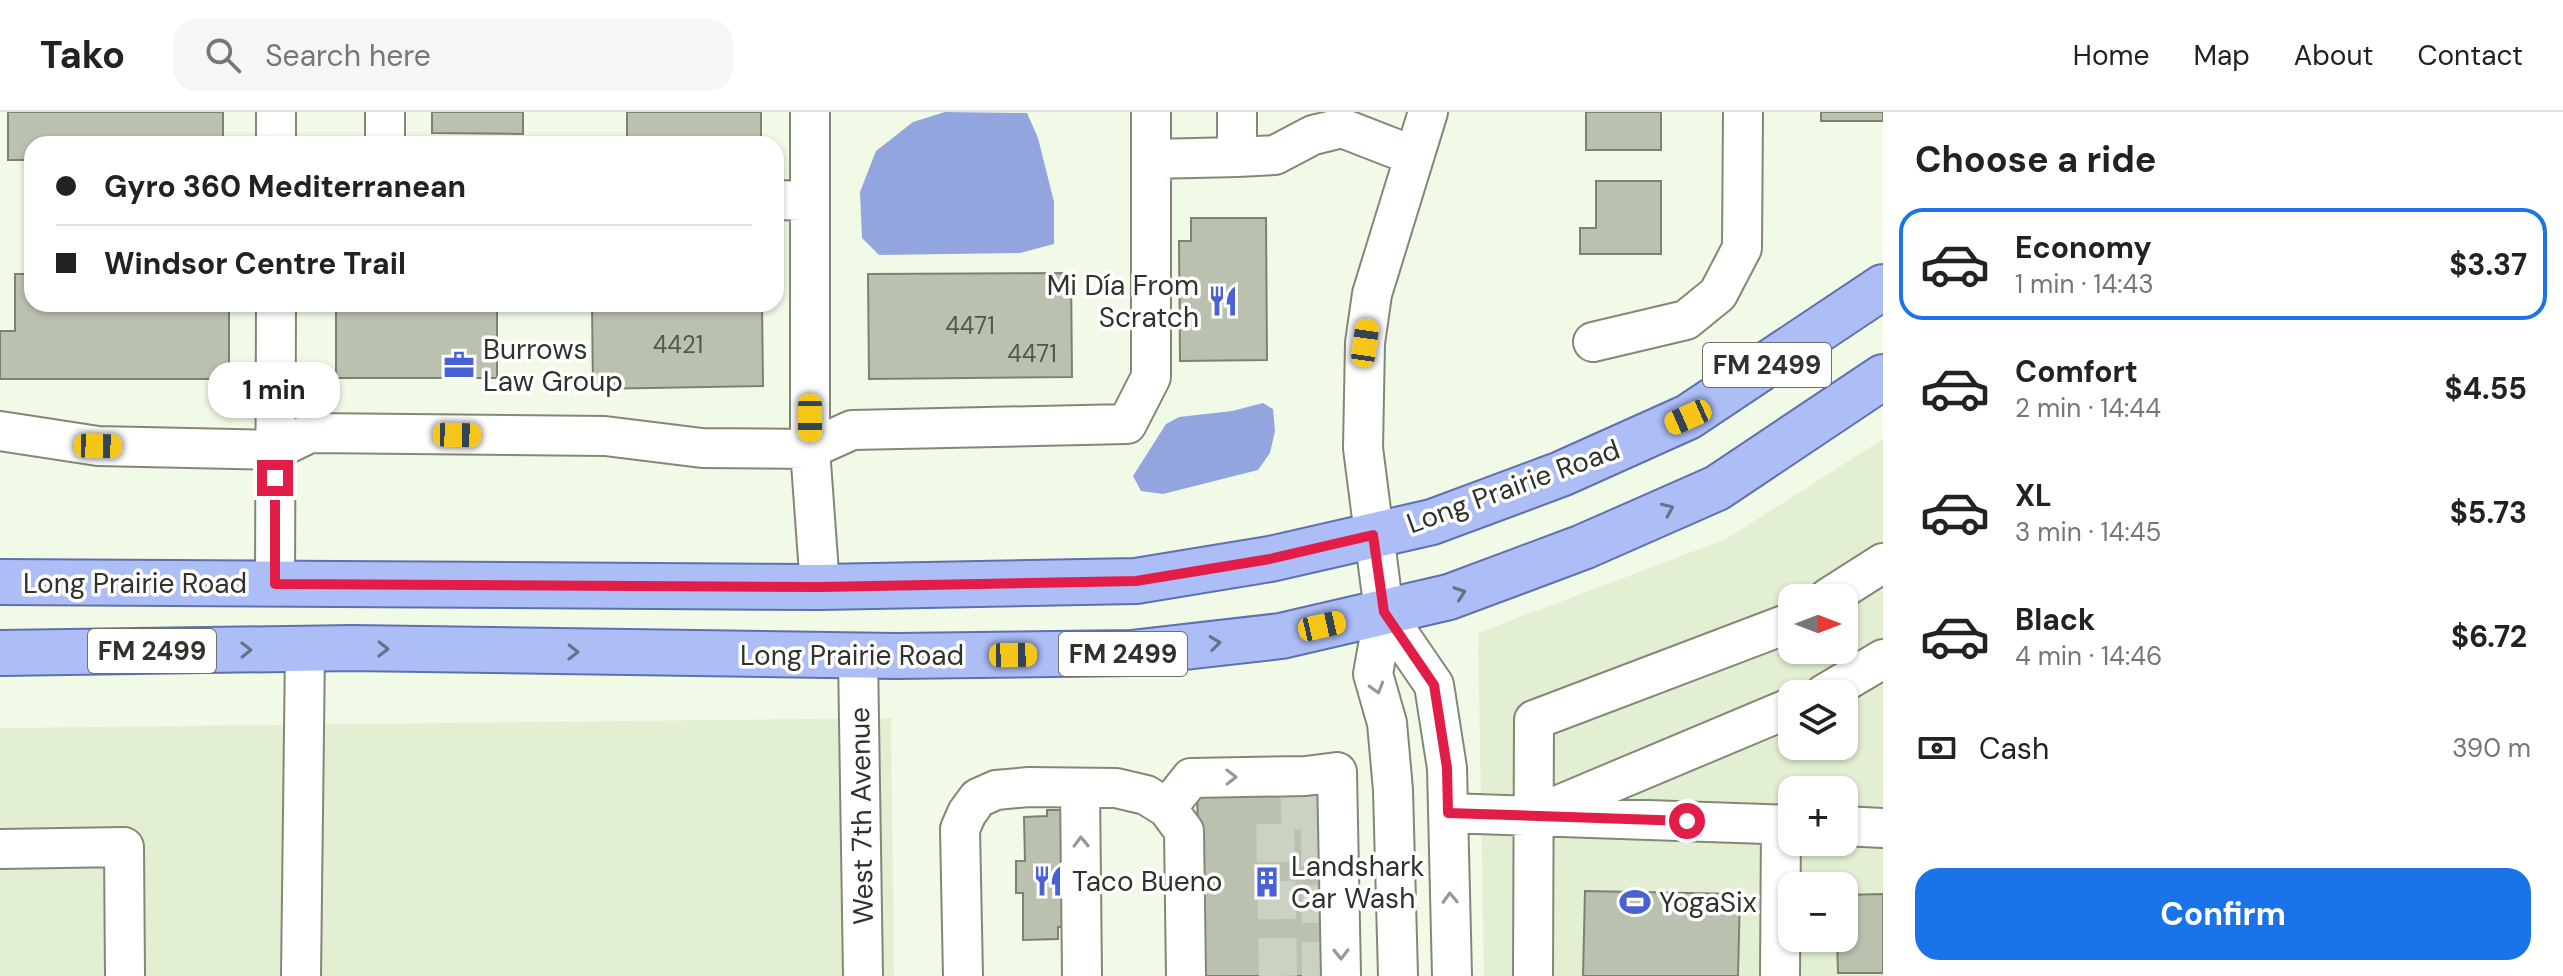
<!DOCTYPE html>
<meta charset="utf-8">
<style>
:root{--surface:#fff;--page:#f6f6f6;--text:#222;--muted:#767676;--line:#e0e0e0;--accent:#1a73e8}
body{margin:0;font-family:"DM Sans",sans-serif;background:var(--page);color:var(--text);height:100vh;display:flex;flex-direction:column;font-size:30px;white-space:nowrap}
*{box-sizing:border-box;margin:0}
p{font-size:26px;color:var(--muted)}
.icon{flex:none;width:44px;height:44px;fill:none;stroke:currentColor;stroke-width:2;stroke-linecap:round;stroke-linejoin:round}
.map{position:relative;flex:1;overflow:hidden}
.details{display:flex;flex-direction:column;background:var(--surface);width:680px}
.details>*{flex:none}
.banner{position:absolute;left:24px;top:24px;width:760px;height:176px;border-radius:24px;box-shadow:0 2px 6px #0004;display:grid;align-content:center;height:176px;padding:0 32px;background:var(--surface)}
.needle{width:52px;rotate:90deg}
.buttons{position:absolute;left:1778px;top:472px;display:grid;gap:16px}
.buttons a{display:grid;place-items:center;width:80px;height:80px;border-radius:16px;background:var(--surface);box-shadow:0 2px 6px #0004;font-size:40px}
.end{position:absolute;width:36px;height:36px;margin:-18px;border:10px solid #e11d48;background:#fff;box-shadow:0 0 0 4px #fff}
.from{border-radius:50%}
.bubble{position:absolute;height:56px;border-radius:24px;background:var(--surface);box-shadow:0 2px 6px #0004;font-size:26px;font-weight:700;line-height:56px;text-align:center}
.car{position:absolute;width:24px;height:48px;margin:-24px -12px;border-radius:10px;box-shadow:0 0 6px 2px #0007;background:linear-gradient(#f5c518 24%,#345 0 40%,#f5c518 0 76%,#345 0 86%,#f5c518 0)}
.banner b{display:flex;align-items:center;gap:28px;height:76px;font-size:30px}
.banner b+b{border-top:2px solid var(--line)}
.banner i{width:20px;height:20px;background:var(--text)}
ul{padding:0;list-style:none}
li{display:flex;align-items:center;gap:24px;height:112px;margin:0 16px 12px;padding:0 16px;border:4px solid transparent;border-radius:24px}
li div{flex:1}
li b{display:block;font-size:30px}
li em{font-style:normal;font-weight:700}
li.current{border-color:var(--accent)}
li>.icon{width:72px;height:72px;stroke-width:1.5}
h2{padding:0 32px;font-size:36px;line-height:96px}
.pay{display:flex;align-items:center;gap:20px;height:88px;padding:0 32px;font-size:30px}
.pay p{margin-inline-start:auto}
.cta{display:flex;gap:16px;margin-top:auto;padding:16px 32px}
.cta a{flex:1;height:92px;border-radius:24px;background:var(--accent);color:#fff;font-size:32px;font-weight:700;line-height:92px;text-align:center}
header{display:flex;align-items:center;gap:48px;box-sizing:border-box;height:112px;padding:0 40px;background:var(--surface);border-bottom:2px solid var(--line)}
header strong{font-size:38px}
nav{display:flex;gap:44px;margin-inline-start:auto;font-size:28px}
.search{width:560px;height:72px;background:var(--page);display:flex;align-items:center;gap:20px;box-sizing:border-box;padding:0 28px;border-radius:24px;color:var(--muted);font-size:30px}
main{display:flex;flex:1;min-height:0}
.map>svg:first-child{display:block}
.built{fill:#e3efd3;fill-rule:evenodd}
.water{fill:#93a5de}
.building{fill:#bac2af;stroke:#7b8270;stroke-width:2}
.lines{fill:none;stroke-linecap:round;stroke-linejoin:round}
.minor-tunnel{stroke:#cad2c1;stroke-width:38;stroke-dasharray:38 19;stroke-linecap:butt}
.minor-casing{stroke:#818976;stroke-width:42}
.major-casing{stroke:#5e71ac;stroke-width:48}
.minor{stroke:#fff;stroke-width:38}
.major{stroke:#adbef7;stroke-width:44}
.oneway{stroke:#687287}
.oneway2{stroke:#989995}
.route{stroke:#e11d48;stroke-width:10}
.labels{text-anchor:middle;stroke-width:7;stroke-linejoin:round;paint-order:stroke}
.number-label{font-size:24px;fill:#52574c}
.shield{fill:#fff;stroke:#6e706b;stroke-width:2}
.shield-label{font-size:26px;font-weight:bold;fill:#30332b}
.poi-label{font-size:28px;fill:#30332b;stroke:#fff;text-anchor:start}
.street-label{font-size:28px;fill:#30332b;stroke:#fff}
</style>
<header>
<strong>Tako</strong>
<div class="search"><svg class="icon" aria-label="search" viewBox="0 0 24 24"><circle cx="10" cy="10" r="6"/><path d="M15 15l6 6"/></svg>Search here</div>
<nav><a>Home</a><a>Map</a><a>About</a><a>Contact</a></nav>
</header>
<main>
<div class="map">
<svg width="1883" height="864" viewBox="0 0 1883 864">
<rect width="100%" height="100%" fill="#f1fae6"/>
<path class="built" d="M1883,327v537h-399l-6,-343 248,-94zM1792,486h52v52h-52zM1792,582h52v52h-52zM1792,678h52v52h-52zM1792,774h52v52h-52z
M891,606l3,258h-894v-248z"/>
<path class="water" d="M945,0l82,1 11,25 16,64v42l-34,9 -141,2 -17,-17 -2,-46 16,-41 37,-29z
M1263,291l10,6 2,22 -5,22 -12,17 -95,24 -22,-3 -8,-15 33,-52 13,-7 53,-6z"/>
<path class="building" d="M8,0h215v32h-191v16h-24z
M432,0h91v22l-91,-1z
M627,0h134v32h-134z
M1586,0h75v38h-75z
M1821,0h62v9h-62z
M1596,69h65v73h-81v-26h16z
M1191,106h75l1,142 -87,1 -1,-120h12z
M1071,161l1,104 -203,2 -1,-105z
M15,162h17v30h197v75h-229v-48h15z
M336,192h161v74h-161z
M592,192h170l1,82 -170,3z
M1333,673l5,191h-137l-4,-188z
M1047,698h25l2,117h-16v12l-35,1v-47h-7v-32h9l-1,-44 23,-1z
M1585,779l155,3 -2,82h-155z
M1883,782v79h-45l-1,-35h7v-43z"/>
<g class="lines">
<path class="minor-tunnel" d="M1278,864l-3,-165 45,-1 1,166"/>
<g class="minor-casing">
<path id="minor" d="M385,0v32
M810,0v337l10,138
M1237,0v45l38,-2 38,-20 29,-7 72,28
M276,32v-32
M1151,47l86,-2
M776,88l34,1
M1593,230l93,-22 32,-26 24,-46 1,-136
M0,319l98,15 177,4 35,-17 295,3 97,12 108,1 42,-19 275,-6 24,-47v-265
M275,472l1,-280
M1828,486l55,-35
M1384,500l50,73 13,83 5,208
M858,544l5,320
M1824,582l59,-35
M1080,676l2,188
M1167,696l24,-30 115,-2 31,-4 4,204
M1542,700l250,-105
M1448,701l344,12
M1844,714l39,2
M0,737l124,-2 1,129
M301,864l4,-327
M963,864l-3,-147 7,-16 11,-15 18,-8 33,-3 87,1 30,7 21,13 17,23 2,145
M1398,864l-5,-186 -6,-67 -14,-49 11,-62 -21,-164 2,-105 7,-49 56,-182
M1533,864l1,-256 258,-98
M1780,864l1,-152"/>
</g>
<g class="major-casing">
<path id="major" d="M0,470l820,5 316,-6 134,-22 162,-37 129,-48 127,-57 195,-130
M0,541l352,-5 544,8 235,-3 150,-17 168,-39 134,-50 134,-59 166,-111"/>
</g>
<use href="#minor" class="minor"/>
<use href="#major" class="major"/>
</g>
<defs><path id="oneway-chevron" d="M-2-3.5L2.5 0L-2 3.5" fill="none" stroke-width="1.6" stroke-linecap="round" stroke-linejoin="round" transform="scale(2)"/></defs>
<g class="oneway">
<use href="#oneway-chevron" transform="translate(1668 397) rotate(-24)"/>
<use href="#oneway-chevron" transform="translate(1460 481) rotate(-19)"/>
<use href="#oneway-chevron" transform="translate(1215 531) rotate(-7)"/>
<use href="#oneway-chevron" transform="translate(383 537) rotate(1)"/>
<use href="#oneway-chevron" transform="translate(246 538) rotate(-1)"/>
<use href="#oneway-chevron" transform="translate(573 540) rotate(1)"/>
</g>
<g class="oneway2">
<use href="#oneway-chevron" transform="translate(1377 576) rotate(74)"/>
<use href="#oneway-chevron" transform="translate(1231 665) rotate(-1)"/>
<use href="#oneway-chevron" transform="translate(1081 730) rotate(-91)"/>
<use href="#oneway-chevron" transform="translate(1450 786) rotate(-92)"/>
<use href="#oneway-chevron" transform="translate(1341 842) rotate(89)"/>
</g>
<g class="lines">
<path class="route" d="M275,366v106l545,3 316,-6 134,-22 103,-24 11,77 50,73 13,83 1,45 239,8"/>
</g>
<defs>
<g id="restaurant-bare" transform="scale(2.4)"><path d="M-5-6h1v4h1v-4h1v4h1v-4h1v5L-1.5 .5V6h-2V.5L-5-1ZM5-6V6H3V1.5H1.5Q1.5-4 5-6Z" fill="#4961d5" stroke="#fff" stroke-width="2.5" paint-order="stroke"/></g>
<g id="office-bare" transform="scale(2.4)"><path d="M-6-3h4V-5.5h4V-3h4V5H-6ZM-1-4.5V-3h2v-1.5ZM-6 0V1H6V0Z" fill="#4961d5" stroke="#fff" stroke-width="2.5" paint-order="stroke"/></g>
<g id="building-bare" transform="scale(2.4)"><path d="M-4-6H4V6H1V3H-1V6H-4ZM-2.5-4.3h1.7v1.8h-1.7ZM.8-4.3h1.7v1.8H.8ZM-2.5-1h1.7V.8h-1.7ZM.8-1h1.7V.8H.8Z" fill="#4961d5" stroke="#fff" stroke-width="2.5" paint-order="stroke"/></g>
<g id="stadium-bare" transform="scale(2.4)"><path d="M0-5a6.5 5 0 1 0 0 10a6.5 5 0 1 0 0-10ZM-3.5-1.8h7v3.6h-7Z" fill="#4961d5" stroke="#fff" stroke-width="2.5" paint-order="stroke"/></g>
</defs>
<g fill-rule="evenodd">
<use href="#restaurant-bare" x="1223" y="189"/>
<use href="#office-bare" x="459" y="253"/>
<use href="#restaurant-bare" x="1048" y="769"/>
<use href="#building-bare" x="1267" y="770"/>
<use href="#stadium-bare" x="1635" y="790"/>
</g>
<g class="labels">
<g class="number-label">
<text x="970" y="222">4471</text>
<text x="678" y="241">4421</text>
<text x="1032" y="250">4471</text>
</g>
<g class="shield">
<rect x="1703" y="231" width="128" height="44" rx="6"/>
<rect x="88" y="517" width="128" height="44" rx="6"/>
<rect x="1059" y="520" width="128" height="44" rx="6"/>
</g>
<g class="shield-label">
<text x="1767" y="262">FM 2499</text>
<text x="152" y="548">FM 2499</text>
<text x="1123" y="551">FM 2499</text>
</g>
<g class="poi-label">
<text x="1199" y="183" text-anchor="end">Mi Día From<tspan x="1199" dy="32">Scratch</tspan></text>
<text x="483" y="247">Burrows<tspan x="483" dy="32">Law Group</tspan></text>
<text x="1291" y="764">Landshark<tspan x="1291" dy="32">Car Wash</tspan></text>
<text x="1072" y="779">Taco Bueno</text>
<text x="1659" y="800">YogaSix</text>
</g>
<g class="street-label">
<text transform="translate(1513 374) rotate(-20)" y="10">Long Prairie Road</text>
<text x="135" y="481">Long Prairie Road</text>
<text x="852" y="553">Long Prairie Road</text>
<text transform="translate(861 704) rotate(-91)" y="10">West 7th Avenue</text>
</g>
</g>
</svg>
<div class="buttons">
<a><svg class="needle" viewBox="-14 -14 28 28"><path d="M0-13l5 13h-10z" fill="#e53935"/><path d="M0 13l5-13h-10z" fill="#767676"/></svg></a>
<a><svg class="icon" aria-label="layers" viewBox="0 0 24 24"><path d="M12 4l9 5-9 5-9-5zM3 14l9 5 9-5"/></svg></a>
<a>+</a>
<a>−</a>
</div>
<i class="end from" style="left:1687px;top:709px"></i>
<i class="end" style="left:275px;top:366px"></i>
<div class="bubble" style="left:208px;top:250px;width:132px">1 min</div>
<i class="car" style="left:1365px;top:231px;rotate:8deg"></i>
<i class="car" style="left:1688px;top:305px;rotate:246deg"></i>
<i class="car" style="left:810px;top:306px;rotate:180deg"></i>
<i class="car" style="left:457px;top:323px;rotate:91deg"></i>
<i class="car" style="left:98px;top:334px;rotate:91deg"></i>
<i class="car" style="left:1322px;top:514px;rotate:77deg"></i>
<i class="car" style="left:1013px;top:543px;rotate:89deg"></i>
<div class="banner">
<b><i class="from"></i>Gyro 360 Mediterranean</b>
<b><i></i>Windsor Centre Trail</b>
</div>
</div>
<section class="details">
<h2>Choose a ride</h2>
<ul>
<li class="current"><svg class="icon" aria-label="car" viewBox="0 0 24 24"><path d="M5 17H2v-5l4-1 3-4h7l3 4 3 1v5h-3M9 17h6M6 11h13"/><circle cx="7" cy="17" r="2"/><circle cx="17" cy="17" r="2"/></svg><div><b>Economy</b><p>1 min · 14:43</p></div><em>$3.37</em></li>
<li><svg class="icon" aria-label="car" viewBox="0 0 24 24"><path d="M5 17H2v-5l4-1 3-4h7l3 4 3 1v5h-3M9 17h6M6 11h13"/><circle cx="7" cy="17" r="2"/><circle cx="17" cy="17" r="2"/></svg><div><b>Comfort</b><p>2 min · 14:44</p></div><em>$4.55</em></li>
<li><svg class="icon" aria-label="car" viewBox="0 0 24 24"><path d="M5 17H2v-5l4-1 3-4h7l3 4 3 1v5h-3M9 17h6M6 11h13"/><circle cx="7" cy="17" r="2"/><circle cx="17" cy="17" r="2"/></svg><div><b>XL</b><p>3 min · 14:45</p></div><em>$5.73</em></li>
<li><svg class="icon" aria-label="car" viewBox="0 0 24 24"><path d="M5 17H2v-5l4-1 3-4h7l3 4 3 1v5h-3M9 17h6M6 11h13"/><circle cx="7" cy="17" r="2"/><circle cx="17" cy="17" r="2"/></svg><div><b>Black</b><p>4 min · 14:46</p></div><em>$6.72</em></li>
</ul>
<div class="pay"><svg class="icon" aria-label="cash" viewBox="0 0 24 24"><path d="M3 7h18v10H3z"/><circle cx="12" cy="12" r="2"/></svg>Cash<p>390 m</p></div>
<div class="cta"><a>Confirm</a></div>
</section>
</main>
